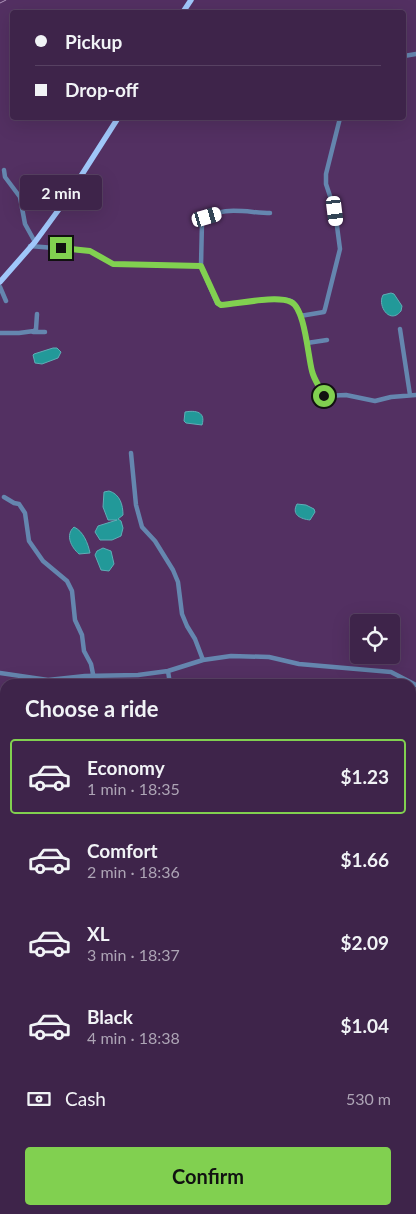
<!DOCTYPE html>
<meta charset="utf-8">
<style>
:root{--surface:#3e244a;--page:#493054;--text:#f1f3f6;--muted:#ada4b5;--line:#574162;--accent:#81d050}
body{margin:0;font-family:Lato,sans-serif;background:var(--page);color:var(--text);height:100vh;display:flex;flex-direction:column;font-size:19px;white-space:nowrap}
*{box-sizing:border-box;margin:0}
p{font-size:16px;color:var(--muted)}
.icon{flex:none;width:28px;height:28px;fill:none;stroke:currentColor;stroke-width:2;stroke-linecap:round;stroke-linejoin:round}
.map{position:relative;flex:1;overflow:hidden}
.side{position:absolute;left:0px;top:679px;width:416px;height:536px;display:flex;flex-direction:column;background:var(--surface);border-radius:15px 15px 0 0;box-shadow:0 5px 20px #0002,0 0 0 1px var(--line)}
.side>*{flex:none}
.guide{position:absolute;left:10px;top:10px;width:396px;height:110px;border-radius:5px;box-shadow:0 5px 20px #0002,0 0 0 1px var(--line);display:grid;align-content:center;height:110px;padding:0 25px;background:var(--surface)}
.fabs{position:absolute;left:350px;top:614px;display:grid;gap:10px}
.fabs a{display:grid;place-items:center;width:50px;height:50px;border-radius:5px;background:var(--surface);box-shadow:0 5px 20px #0002,0 0 0 1px var(--line);font-size:25px}
.end{position:absolute;width:22px;height:22px;margin:-11px;border:6px solid #81d050;background:#111;box-shadow:0 0 0 2px #111}
.from{border-radius:50%}
.bubble{position:absolute;height:35px;border-radius:5px;background:var(--surface);box-shadow:0 5px 20px #0002,0 0 0 1px var(--line);font-size:16px;font-weight:700;line-height:35px;text-align:center}
.car{position:absolute;width:15px;height:30px;margin:-15px -8px;border-radius:6px;box-shadow:0 0 4px 1px #0007;background:linear-gradient(#fff 24%,#345 0 40%,#fff 0 76%,#345 0 86%,#fff 0)}
.guide b{display:flex;align-items:center;gap:18px;height:48px;font-size:19px}
.guide b+b{border-top:1px solid var(--line)}
.guide i{width:12px;height:12px;background:var(--text)}
ul{padding:0;list-style:none}
li{display:flex;align-items:center;gap:15px;height:75px;margin:0 10px 8px;padding:0 15px;border:2px solid transparent;border-radius:5px}
li div{flex:1}
li b{display:block;font-size:19px}
li em{font-style:normal;font-weight:700}
li.selected{border-color:var(--accent)}
li>.icon{width:45px;height:45px;stroke-width:1.5}
h2{padding:0 25px;font-size:22px;line-height:60px}
.pay{display:flex;align-items:center;gap:12px;height:55px;padding:0 25px;font-size:19px}
.pay p{margin-inline-start:auto}
.primary-button{display:flex;gap:10px;margin-top:auto;padding:10px 25px}
.primary-button a{flex:1;height:58px;border-radius:5px;background:var(--accent);color:#111;font-size:20px;font-weight:700;line-height:58px;text-align:center}
.map>svg:first-child{display:block}
.water{fill:#299;stroke:#60adb6}
.lines{fill:none;stroke-linecap:round;stroke-linejoin:round}
.minor{stroke:#6586af;stroke-width:4.5}
.major{stroke:#a0c7fa;stroke-width:5.5}
.rail{stroke:#ae93ba;stroke-width:1}
.route{stroke:#81d050;stroke-width:6}
</style>
<div class="map">
<svg width="416" height="1214" viewBox="0 0 416 1214">
<rect width="100%" height="100%" fill="#533062"/>
<path class="water" d="M391,293l3,1 8,12 -1,5c-11,14 -24,-5 -18,-16z
M53,348h4l4,4 -3,6 -16,6 -7,-1 -2,-8 1,-1z
M185,412c11,-2 21,0 17,13l-16,-2 -2,-2z
M109,491c11,3 14,14 14,24l-5,4 3,2 2,7 -2,8 -9,4h-12l-5,-8 3,-6 19,-6h-9l-5,-13 1,-15z
M297,504l9,1 8,4 1,3 -5,8c-9,-1 -19,-5 -13,-16z
M74,527c9,4 14,16 16,26l-11,1c-8,-7 -14,-19 -5,-27z
M103,548l8,3 3,13 -5,7 -8,-1 -6,-15 2,-4z"/>
<g class="lines">
<path class="minor" d="M404,56l12,-2
M4,170l1,7 15,20 5,27 10,18
M30,246l60,5 23,13 88,2 1,-44c17,-18 46,-9 68,-9
M201,266l16,37 4,2c17,-1 55,-10 70,-4 14,7 17,56 21,70 2,9 8,16 12,25l22,-1 29,6 16,-4 25,-2
M0,287l6,14
M300,316l24,-4 1,-3 15,-60 -5,-38 -9,-27v-10l14,-56
M400,329l10,66
M33,332h12
M0,333h19l15,-2 2,-2 1,-15
M307,343l20,-3
M131,453l5,52 6,22 13,14 18,29 5,12 4,32 5,12 8,13 8,21
M4,497l10,6 5,1 6,9 4,28 14,20 24,20 5,10 3,29 7,15 2,16 7,13 4,20
M168,671l2,13
M0,673l48,7 37,-4 53,-1 30,-4 35,-11 28,-4 38,1 30,7 92,8 25,13
M0,929h5
M411,1016l5,23
M411,1059h5
M0,1068l5,2
M411,1133l5,1
M217,1210l1,4
M362,1210l1,4
M341,1214l2,-2 11,-2"/>
<path class="major" d="M183,12l8,-12
M0,282l35,-40 30,-41 53,-83"/>
<path class="rail" d="M0,3l6,-3"/>
</g>
<g class="lines">
<path class="route" d="M61,248l29,3 23,13 88,2 17,37 3,2c17,-1 55,-10 70,-3 14,6 17,55 21,69 2,9 8,16 12,25"/>
</g>
</svg>
<div class="fabs">
<a><svg class="icon" aria-label="locate" viewBox="0 0 24 24"><circle cx="12" cy="12" r="6"/><path d="M12 2v4M12 18v4M2 12h4M18 12h4"/></svg></a>
</div>
<i class="end from" style="left:324px;top:396px"></i>
<i class="end" style="left:61px;top:248px"></i>
<div class="bubble" style="left:20px;top:175px;width:82px">2 min</div>
<i class="car" style="left:335px;top:211px;rotate:173deg"></i>
<i class="car" style="left:207px;top:217px;rotate:74deg"></i>
<div class="guide">
<b><i class="from"></i>Pickup</b>
<b><i></i>Drop-off</b>
</div>
<section class="side">
<h2>Choose a ride</h2>
<ul>
<li class="selected"><svg class="icon" aria-label="car" viewBox="0 0 24 24"><path d="M5 17H2v-5l4-1 3-4h7l3 4 3 1v5h-3M9 17h6M6 11h13"/><circle cx="7" cy="17" r="2"/><circle cx="17" cy="17" r="2"/></svg><div><b>Economy</b><p>1 min · 18:35</p></div><em>$1.23</em></li>
<li><svg class="icon" aria-label="car" viewBox="0 0 24 24"><path d="M5 17H2v-5l4-1 3-4h7l3 4 3 1v5h-3M9 17h6M6 11h13"/><circle cx="7" cy="17" r="2"/><circle cx="17" cy="17" r="2"/></svg><div><b>Comfort</b><p>2 min · 18:36</p></div><em>$1.66</em></li>
<li><svg class="icon" aria-label="car" viewBox="0 0 24 24"><path d="M5 17H2v-5l4-1 3-4h7l3 4 3 1v5h-3M9 17h6M6 11h13"/><circle cx="7" cy="17" r="2"/><circle cx="17" cy="17" r="2"/></svg><div><b>XL</b><p>3 min · 18:37</p></div><em>$2.09</em></li>
<li><svg class="icon" aria-label="car" viewBox="0 0 24 24"><path d="M5 17H2v-5l4-1 3-4h7l3 4 3 1v5h-3M9 17h6M6 11h13"/><circle cx="7" cy="17" r="2"/><circle cx="17" cy="17" r="2"/></svg><div><b>Black</b><p>4 min · 18:38</p></div><em>$1.04</em></li>
</ul>
<div class="pay"><svg class="icon" aria-label="cash" viewBox="0 0 24 24"><path d="M3 7h18v10H3z"/><circle cx="12" cy="12" r="2"/></svg>Cash<p>530 m</p></div>
<div class="primary-button"><a>Confirm</a></div>
</section>
</div>
